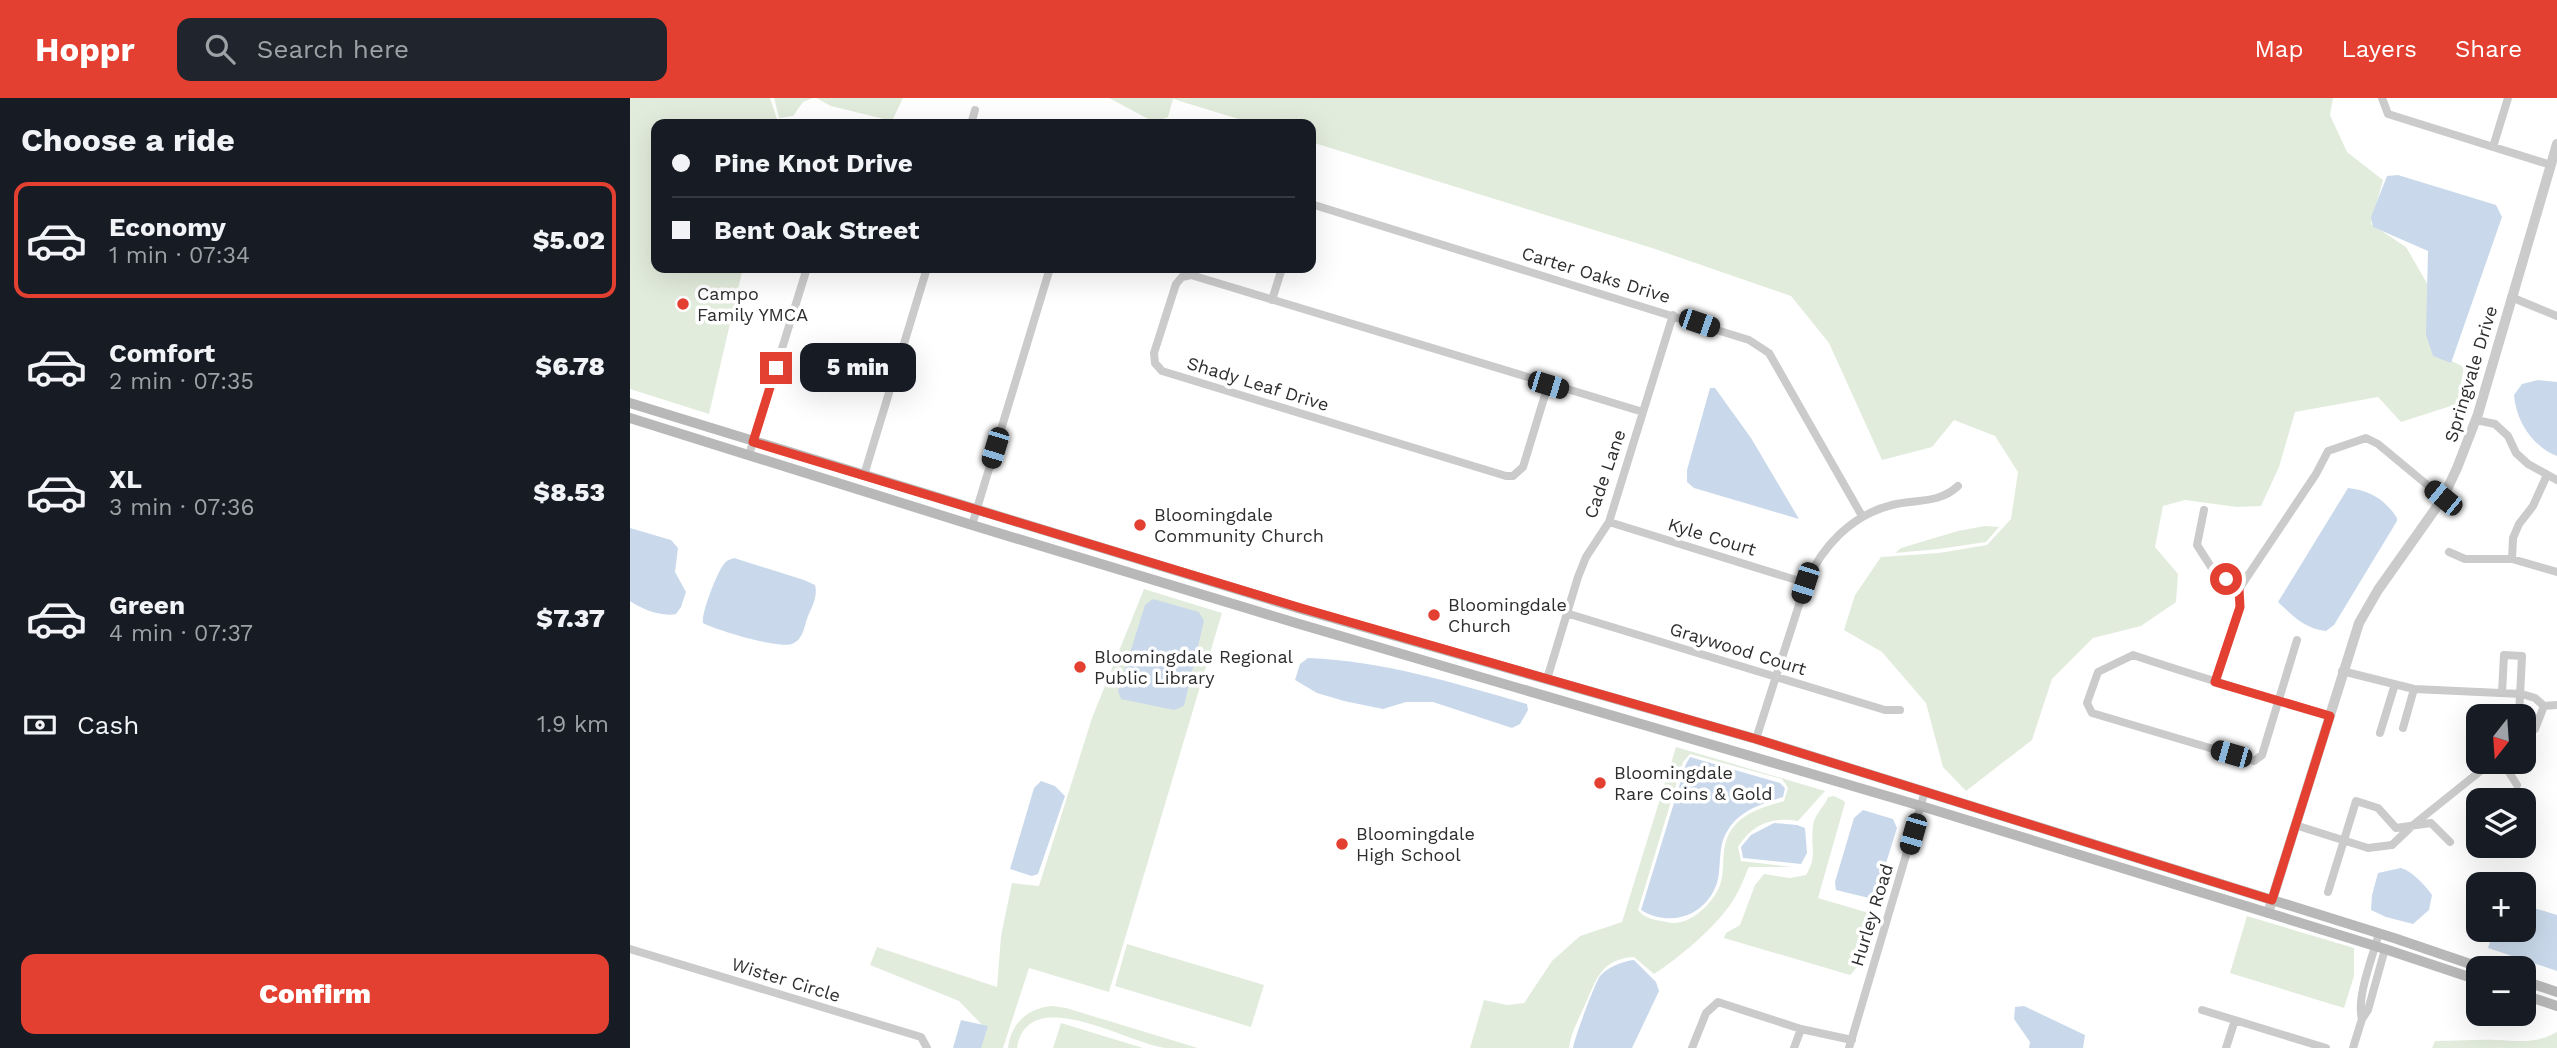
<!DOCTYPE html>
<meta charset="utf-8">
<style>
:root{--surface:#171b24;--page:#20242c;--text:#f1f3f6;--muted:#9ea1a6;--line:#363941;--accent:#e34032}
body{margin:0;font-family:"Work Sans",sans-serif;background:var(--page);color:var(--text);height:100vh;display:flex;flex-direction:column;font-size:26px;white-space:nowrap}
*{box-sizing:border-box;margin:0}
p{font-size:23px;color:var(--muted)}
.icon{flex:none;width:38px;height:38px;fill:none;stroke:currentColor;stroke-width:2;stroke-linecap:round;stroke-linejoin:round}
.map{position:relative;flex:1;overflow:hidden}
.panel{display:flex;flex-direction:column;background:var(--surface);width:630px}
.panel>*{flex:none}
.top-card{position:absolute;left:21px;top:21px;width:665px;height:154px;border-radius:14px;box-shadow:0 7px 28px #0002;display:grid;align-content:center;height:154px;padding:0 21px;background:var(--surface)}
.needle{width:46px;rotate:197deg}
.buttons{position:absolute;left:1836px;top:606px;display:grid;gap:14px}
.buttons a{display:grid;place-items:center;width:70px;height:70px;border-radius:14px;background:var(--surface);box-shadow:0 7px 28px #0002;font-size:35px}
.end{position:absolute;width:32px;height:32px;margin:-16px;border:9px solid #e34032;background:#fff;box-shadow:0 0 0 4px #fff}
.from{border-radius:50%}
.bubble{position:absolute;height:49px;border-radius:14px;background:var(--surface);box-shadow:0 7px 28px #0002;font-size:23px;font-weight:800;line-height:49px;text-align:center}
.car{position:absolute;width:21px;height:42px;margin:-21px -10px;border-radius:9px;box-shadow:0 0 5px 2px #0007;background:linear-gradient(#222 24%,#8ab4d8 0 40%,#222 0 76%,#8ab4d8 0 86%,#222 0)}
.top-card b{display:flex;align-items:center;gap:24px;height:66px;font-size:26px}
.top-card b+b{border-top:2px solid var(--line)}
.top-card i{width:18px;height:18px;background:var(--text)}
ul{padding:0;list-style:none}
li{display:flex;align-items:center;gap:21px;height:116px;margin:0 14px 10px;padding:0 7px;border:4px solid transparent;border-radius:14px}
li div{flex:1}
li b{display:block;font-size:26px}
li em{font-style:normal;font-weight:800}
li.selected{border-color:var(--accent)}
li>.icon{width:63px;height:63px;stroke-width:1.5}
h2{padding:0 21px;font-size:32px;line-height:84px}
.pay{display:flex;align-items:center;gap:18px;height:77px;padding:0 21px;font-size:26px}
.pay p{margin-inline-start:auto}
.action{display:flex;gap:14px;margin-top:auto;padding:14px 21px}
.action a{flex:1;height:80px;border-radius:14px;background:var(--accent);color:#fff;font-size:28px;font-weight:800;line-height:80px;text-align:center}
header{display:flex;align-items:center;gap:42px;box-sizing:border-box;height:98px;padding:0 35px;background:var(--accent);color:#fff}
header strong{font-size:33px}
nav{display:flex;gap:38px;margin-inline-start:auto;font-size:24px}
.search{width:490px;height:63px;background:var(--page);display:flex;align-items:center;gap:18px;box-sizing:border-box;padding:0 24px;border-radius:14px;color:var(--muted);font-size:26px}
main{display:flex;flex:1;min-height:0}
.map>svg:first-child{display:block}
.green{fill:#e2ecdc;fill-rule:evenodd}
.water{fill:#c9d9eb}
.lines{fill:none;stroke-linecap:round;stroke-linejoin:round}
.minor{stroke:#cbcbcb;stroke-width:8}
.tertiary{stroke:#cbcbcb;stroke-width:10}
.secondary{stroke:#b8b8b8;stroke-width:10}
.route{stroke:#e34032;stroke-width:9}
.poi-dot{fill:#e34032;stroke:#fff;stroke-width:2.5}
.labels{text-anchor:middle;stroke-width:7;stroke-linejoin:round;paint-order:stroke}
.street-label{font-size:18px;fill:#2e2e2e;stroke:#fff}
.poi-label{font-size:18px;fill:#2e2e2e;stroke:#fff;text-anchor:start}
</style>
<header>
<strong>Hoppr</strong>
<div class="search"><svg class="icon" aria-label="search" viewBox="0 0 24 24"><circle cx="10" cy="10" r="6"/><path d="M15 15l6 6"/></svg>Search here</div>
<nav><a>Map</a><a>Layers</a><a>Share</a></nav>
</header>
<main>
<section class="panel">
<h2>Choose a ride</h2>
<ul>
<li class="selected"><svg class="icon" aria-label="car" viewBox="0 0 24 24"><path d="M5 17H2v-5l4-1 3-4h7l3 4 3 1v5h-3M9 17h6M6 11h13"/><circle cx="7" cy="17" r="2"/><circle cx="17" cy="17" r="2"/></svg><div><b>Economy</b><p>1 min · 07:34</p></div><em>$5.02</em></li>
<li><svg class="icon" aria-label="car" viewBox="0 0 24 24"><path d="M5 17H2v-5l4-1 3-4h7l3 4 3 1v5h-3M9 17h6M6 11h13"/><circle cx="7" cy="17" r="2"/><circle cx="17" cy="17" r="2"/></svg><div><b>Comfort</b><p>2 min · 07:35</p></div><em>$6.78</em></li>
<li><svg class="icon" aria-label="car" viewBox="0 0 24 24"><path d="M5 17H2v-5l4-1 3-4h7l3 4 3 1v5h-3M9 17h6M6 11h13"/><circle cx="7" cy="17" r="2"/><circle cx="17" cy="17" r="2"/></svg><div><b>XL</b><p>3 min · 07:36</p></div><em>$8.53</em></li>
<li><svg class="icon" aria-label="car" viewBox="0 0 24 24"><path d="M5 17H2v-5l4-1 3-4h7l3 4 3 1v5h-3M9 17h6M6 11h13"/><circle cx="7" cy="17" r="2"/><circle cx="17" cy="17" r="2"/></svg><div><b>Green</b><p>4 min · 07:37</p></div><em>$7.37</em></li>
</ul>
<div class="pay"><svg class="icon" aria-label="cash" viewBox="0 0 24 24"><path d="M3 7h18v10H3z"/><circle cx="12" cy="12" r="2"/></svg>Cash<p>1.9 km</p></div>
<div class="action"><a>Confirm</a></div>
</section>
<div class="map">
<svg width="1927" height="950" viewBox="0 0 1927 950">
<rect width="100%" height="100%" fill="#fff"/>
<path class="green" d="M0,0h140l8,24 -1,2h-121v144h87l-34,146 -79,-25z
M144,0h39l-10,4 -10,14 -14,2z
M186,0h87l-11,23 -61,-15z
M479,0h1224l-3,17 17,37 36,28 -12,44 35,23 22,38 5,67 31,15 -7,37 -56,18 -23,-25 -83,15 -16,55 -18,39 -24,1 -52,-7 -22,6 -8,41 23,27 -2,28 -35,24 -48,12 -41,41 -20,61 -66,51 -23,-24 -17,-64 -44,-51 -38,-22 11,-35 26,-38 58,-4 48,-8 24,-26 7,-47 -23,-36 -41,-16 -22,27 -50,13 -53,-117 -38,-47 -139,-48 -341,-106v-18h-56l-82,-25 -5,18 -14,5z
M1355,428l14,1 -13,15 -47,7 -44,4 6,-5 57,-17z
M514,491l78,24 -113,379 -80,-24 -26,80h-25l6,-21 -25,-26 -89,-36 7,-18 120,40 4,-51 11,-53 27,3 53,-168z
M1046,649l149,44 -27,30c-26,-4 -45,2 -60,26l3,14 51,6h-43c-5,10 -8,21 -14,30 -15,27 -56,61 -81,77l-20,-17c-34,2 -38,24 -50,50 -6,14 -13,25 -15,41h-99l14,-48 23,5 17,-2 28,-42 28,-25 42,-14zM1060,656l92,25 6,9 -4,13c-20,6 -42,11 -54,31 -10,16 -4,36 -10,53 -7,19 -32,43 -53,37 -11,-2 -22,-3 -29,-12l45,-148z
M1204,698l10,5 1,2 -27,95 51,15c3,15 -7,53 -19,62l-126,-37 2,-5 14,-8 15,-40 9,-11 26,4 16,-3c12,-19 4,-29 7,-49 1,-12 11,-18 15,-29z
M1617,818l107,32v28l-10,32 -114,-35z
M497,846l137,41 -13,42 -136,-41z
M422,908l14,2 132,40c-10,0 -22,0 -33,0 -38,-5 -137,-66 -148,0h-9c3,-25 20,-40 44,-42z
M431,925l82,25h-90z
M1927,934v16h-125l3,-7c20,0 41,-2 62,-1 22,1 40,4 60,-8z"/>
<path class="water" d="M1768,77l98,30 6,12 -51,146 -18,-7 -7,-21 2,-84 -55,-24 -2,-10 16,-41z
M1908,282l19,2v74c-25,-10 -41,-35 -43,-61l8,-11z
M1080,290h5l36,50 48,81 -105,-31 -7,-6v-12z
M1718,390c21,2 38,12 49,30v3l-63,104 -8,6c-21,-2 -33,-15 -48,-29z
M0,430l41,12 7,8 -3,24 11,20 -5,15 -5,7c-14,3 -35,-5 -46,-13z
M104,460l70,22 11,5c3,11 -3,22 -7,31 -4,10 -4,23 -16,28 -14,5 -76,-14 -89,-21 -2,-9 14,-51 21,-59 3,-4 5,-4 10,-6z
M523,501l46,13 5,9 -20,85 -10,4 -53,-11 -3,-8 27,-86z
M678,560c76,3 146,25 219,46l1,6 -8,14 -8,4 -79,-26h-27l-23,7 -39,-8 -27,-8 -22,-13 5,-16z
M1060,659l90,26 5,5 -2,9c-21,7 -43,13 -55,33 -11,16 -6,36 -11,53 -11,33 -47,45 -76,27l45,-146z
M411,683l14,5 10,10 -27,78 -6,2 -22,-7 24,-81z
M1233,712l30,9 4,9 -21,67 -7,3 -33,-8 -1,-8 19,-64z
M1144,725l23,2 8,3 2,25 -6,11 -58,-6 -2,-11 10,-12z
M1771,770c12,4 23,16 31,27l-3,15 -16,14 -27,-7 -15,-7 1,-15 6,-22z
M1894,807l33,10v56l-69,-23 6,-19h30z
M1004,862l22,22 3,9 -27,57h-59c1,-9 22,-65 27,-72 8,-9 23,-15 34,-16z
M1394,908l61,29 -2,13h-54l1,-6 -16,-23 1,-12z
M331,922l27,6 -7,22h-28z"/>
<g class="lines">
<path class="minor" d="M1752,0l6,16 163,51
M341,26l4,-14
M1863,49l15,-49
M681,106l438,136 20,13 93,163
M1881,199l46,19
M642,202l10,-32
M918,287l-25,82 -10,9h-7l-344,-105 -7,-8 -1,-10 22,-69 6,-7 9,-2 452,137
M1846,322l19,4 13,12 8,17 12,11 29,16
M119,357l58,-187
M234,377l63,-207
M1574,412l-7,35 16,25 26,19
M979,424l197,61
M342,427l78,-257
M1819,454l16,7h47l45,13
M1882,461l1,-21 6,-14 14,-18 14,-31
M936,515l319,97h15
M1667,542l-35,115 -8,6 -162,-48 -5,-10 11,-31 35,-17c65,22 131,41 197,61
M1712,573l72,18 108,5 13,4 9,8
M917,581l31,-102 8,-20 23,-35 64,-207
M1585,584l25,-75 -1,-18 77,-115 12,-23 38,-13 12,6 65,54
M1872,595l2,-38 18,1 -3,60
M1914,608l13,-1
M1773,630l11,-39
M1750,635l15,-49
M1894,640l11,-9 9,-23
M1126,641l50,-156c16,-36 45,-68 86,-78 24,-6 47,-1 66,-19
M1872,663l15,24
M1665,727l73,23 24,-3 21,-20 80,-64
M1698,794l28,-91 22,7 18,20 35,-5 19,19
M0,851l291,88 6,11
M1572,912l124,38
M1732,921c-6,-22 11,-63 17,-86
M1062,950l14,-35 12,-11 83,27 51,11
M1164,950l7,-19
M1219,950l76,-257
M1596,950l9,-28
M1723,950l9,-29 6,-9 17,-61"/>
<path class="tertiary" d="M1638,815l91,-290 19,-33 65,-92 14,-30 21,-54 79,-270"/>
<path class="secondary" d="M0,305l671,206 455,130 638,199 88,30
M0,320l342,107 324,98 625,183 464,143 93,31
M1894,883l33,11
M1894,897l33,11"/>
</g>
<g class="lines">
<path class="route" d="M146,270l-23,74 548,166 455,131 516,161 58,-184 -115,-34 25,-75 -1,-18 -13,-10"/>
</g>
<g class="poi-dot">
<circle cx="53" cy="206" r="7"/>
<circle cx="510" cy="427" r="7"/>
<circle cx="804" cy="517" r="7"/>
<circle cx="450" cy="569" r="7"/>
<circle cx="970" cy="685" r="7"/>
<circle cx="712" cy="746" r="7"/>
</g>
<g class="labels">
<g class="street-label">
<text transform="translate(966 177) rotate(17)" y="6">Carter Oaks Drive</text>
<text transform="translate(1841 276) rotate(-73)" y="6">Springvale Drive</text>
<text transform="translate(628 286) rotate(17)" y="6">Shady Leaf Drive</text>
<text transform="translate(975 376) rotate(-71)" y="6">Cade Lane</text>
<text transform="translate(1082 439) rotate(17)" y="6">Kyle Court</text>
<text transform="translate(1108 551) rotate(17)" y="6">Graywood Court</text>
<text transform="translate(1242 817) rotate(-73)" y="6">Hurley Road</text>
<text transform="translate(156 882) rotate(17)" y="6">Wister Circle</text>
</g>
<g class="poi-label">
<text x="67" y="202">Campo<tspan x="67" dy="21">Family YMCA</tspan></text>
<text x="524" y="423">Bloomingdale<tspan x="524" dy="21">Community Church</tspan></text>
<text x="818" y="513">Bloomingdale<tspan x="818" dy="21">Church</tspan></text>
<text x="464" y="565">Bloomingdale Regional<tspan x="464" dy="21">Public Library</tspan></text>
<text x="984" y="681">Bloomingdale<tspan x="984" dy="21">Rare Coins &amp; Gold</tspan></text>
<text x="726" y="742">Bloomingdale<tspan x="726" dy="21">High School</tspan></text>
</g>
</g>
</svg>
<div class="buttons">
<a><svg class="needle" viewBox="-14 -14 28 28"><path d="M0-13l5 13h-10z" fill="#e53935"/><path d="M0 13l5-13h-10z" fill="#9ea1a6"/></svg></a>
<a><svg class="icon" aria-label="layers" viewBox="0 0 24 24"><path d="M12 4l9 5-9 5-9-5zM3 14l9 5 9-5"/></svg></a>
<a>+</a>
<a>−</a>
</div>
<i class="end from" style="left:1596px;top:481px"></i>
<i class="end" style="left:146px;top:270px"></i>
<div class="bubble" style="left:170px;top:245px;width:116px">5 min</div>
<i class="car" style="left:1069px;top:225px;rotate:109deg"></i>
<i class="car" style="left:918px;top:287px;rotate:107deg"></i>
<i class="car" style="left:365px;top:350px;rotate:197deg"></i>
<i class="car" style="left:1813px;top:400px;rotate:309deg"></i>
<i class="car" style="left:1175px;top:485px;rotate:198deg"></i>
<i class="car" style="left:1601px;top:656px;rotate:286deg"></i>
<i class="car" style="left:1283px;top:736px;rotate:196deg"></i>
<div class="top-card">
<b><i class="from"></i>Pine Knot Drive</b>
<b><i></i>Bent Oak Street</b>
</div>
</div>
</main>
